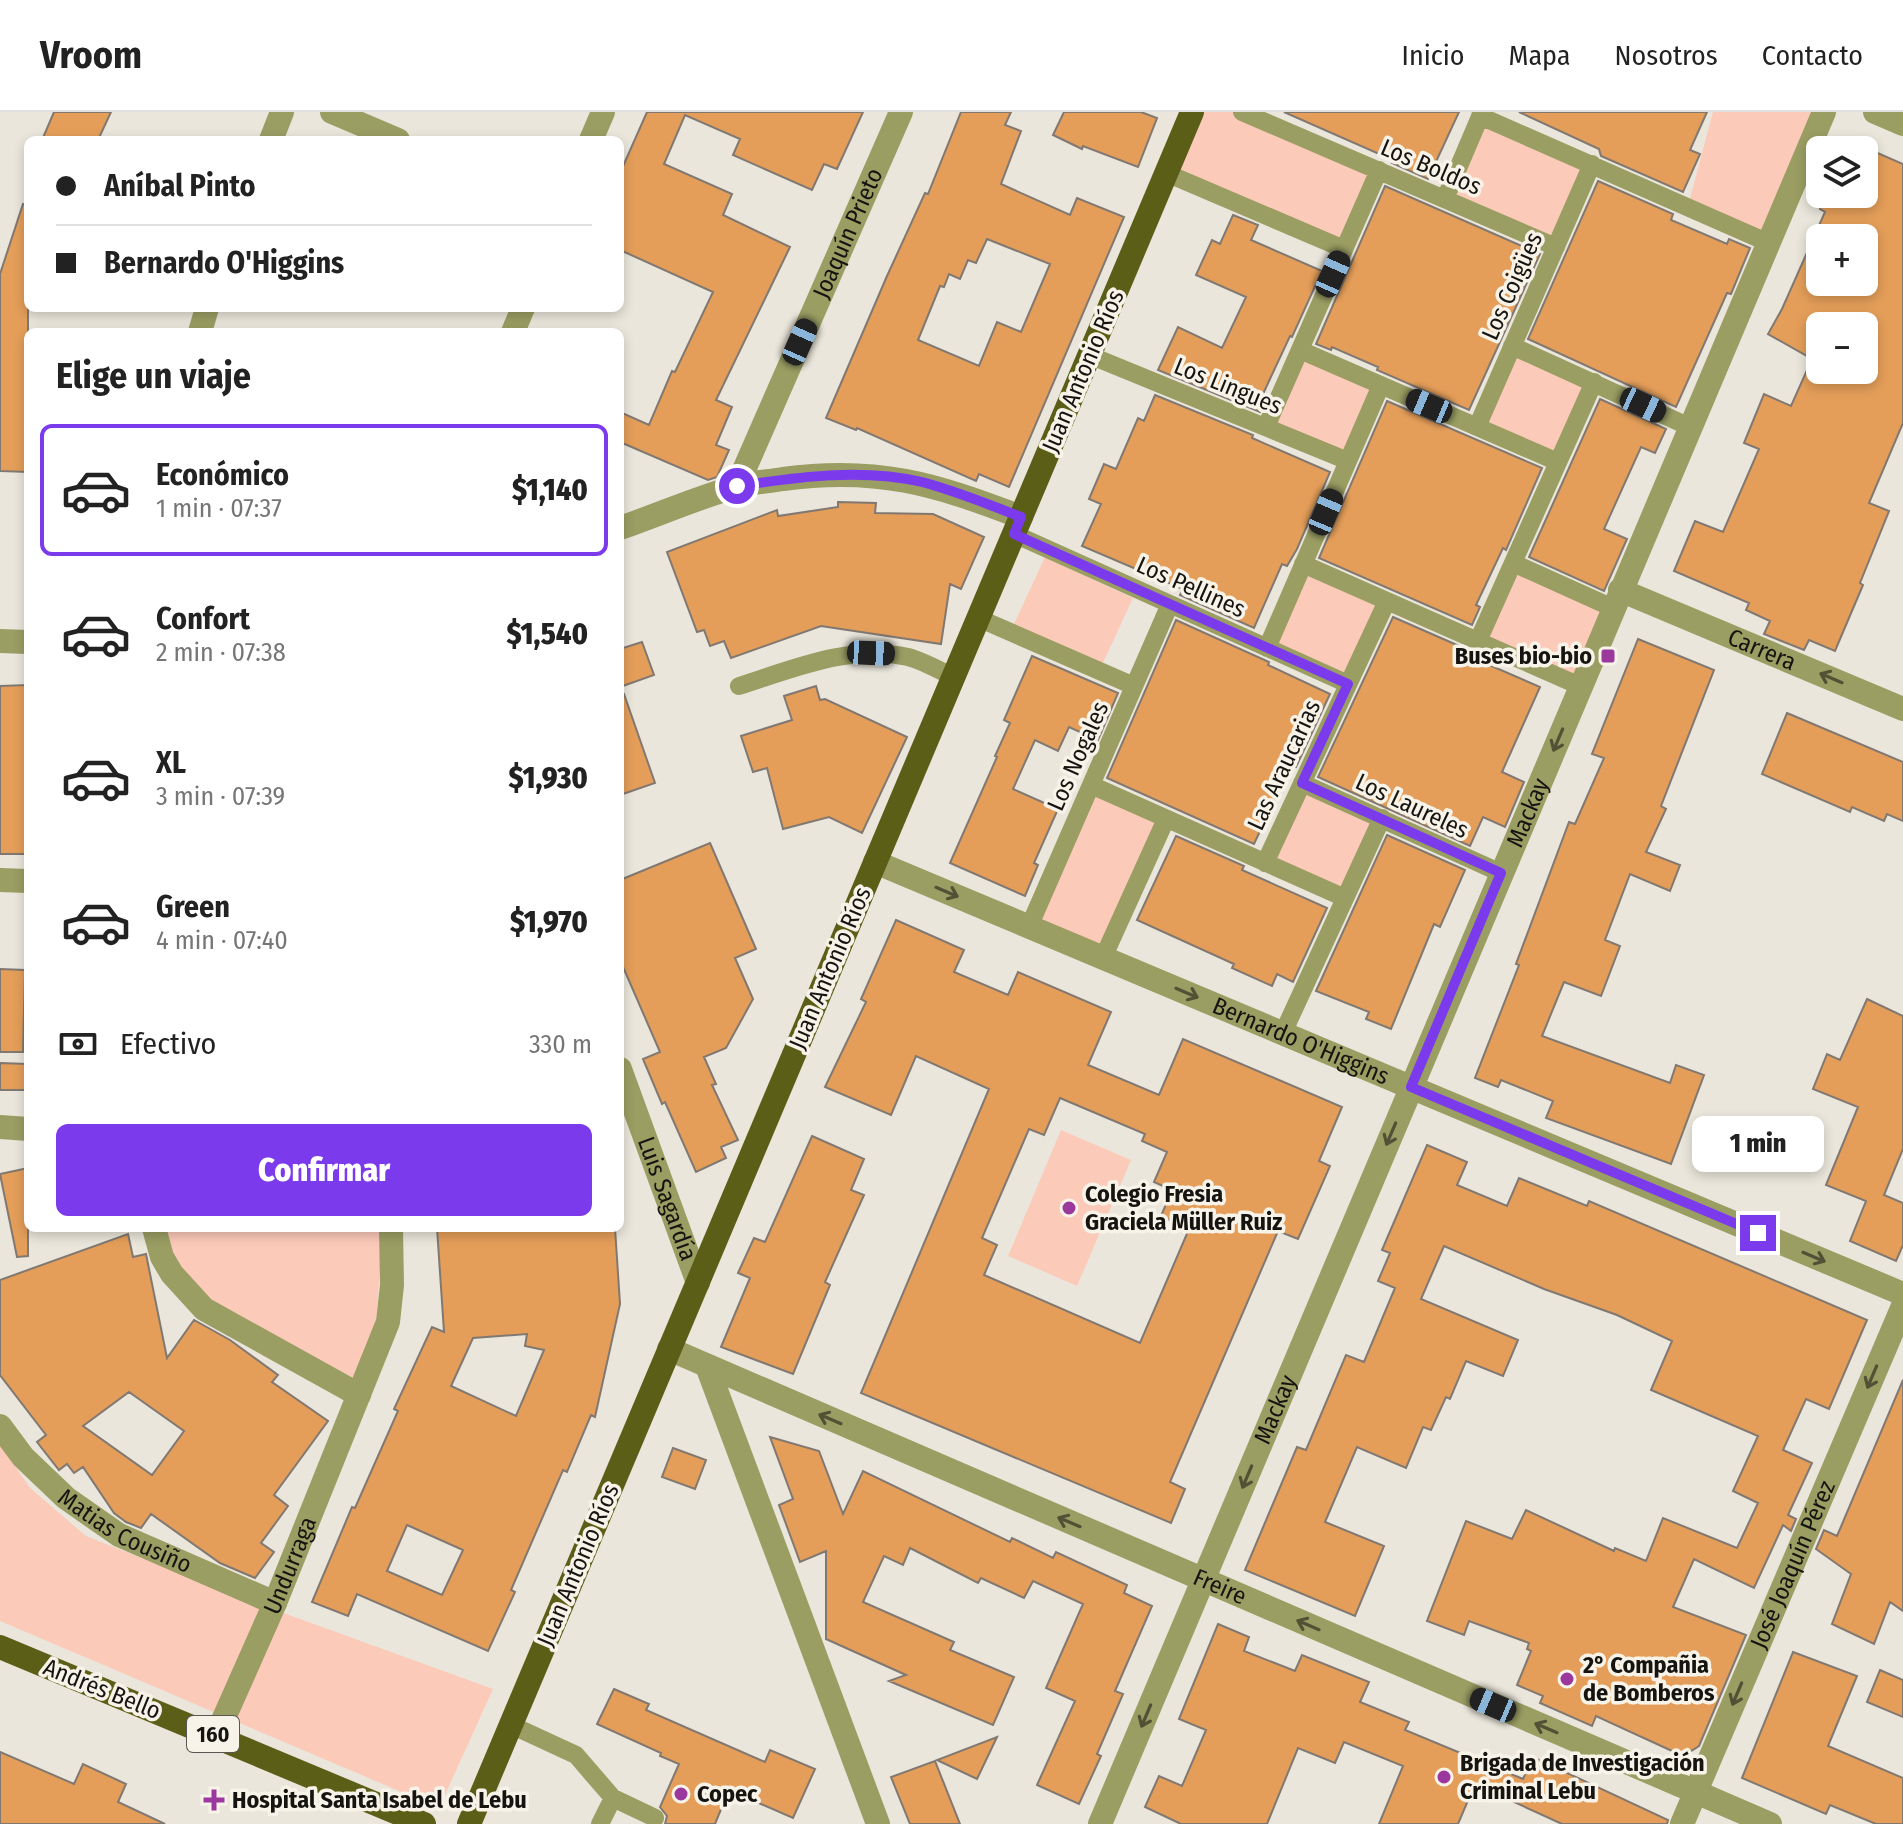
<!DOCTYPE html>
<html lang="es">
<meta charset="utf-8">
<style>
:root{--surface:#fff;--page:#f6f6f6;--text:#222;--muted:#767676;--line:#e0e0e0;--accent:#7c3aed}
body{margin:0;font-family:"Fira Sans Condensed",sans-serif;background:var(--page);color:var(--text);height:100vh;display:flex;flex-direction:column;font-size:30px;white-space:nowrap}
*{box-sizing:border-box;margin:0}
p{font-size:26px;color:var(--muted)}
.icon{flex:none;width:44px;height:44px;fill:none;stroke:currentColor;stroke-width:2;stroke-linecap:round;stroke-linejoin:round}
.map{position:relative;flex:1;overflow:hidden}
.side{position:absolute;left:24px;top:216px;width:600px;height:904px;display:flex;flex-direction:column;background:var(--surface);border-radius:12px;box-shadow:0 4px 12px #0003}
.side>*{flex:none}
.guide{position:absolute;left:24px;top:24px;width:600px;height:176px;border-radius:12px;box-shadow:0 4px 12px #0003;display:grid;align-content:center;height:176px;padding:0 32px;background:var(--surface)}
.controls{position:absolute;left:1806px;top:24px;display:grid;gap:16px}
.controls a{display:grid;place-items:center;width:72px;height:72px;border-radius:12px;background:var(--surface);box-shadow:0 4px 12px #0003;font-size:40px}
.end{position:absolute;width:36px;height:36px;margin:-18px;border:10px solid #7c3aed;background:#fff;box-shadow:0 0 0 4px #fff}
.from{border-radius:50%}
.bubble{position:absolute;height:56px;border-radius:12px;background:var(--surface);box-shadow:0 4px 12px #0003;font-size:26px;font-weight:800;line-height:56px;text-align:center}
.car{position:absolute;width:24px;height:48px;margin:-24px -12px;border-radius:10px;box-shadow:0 0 6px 2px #0007;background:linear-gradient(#222 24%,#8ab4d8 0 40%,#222 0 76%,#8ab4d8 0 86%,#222 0)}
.guide b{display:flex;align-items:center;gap:28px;height:76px;font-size:30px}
.guide b+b{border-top:2px solid var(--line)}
.guide i{width:20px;height:20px;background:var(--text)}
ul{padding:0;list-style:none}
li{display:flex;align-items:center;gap:24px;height:132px;margin:0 16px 12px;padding:0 16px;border:4px solid transparent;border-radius:12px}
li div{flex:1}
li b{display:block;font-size:30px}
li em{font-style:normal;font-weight:800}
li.selected{border-color:var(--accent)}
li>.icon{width:72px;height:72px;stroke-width:1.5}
h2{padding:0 32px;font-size:36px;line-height:96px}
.pay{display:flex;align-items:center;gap:20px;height:88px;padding:0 32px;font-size:30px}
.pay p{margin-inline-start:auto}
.primary-button{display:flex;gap:16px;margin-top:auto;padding:16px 32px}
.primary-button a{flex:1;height:92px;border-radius:12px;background:var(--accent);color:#fff;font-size:32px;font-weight:800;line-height:92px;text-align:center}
header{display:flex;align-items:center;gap:48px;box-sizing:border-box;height:112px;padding:0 40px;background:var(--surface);border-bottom:2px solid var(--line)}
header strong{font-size:38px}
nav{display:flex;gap:44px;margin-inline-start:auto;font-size:28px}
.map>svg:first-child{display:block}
.green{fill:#fccab9}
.building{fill:#e49e59;stroke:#817871;stroke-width:2;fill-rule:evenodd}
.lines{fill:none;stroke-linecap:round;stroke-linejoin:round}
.lane{stroke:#9a9e63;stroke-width:18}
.street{stroke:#9a9e63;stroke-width:24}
.primary{stroke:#5b5e16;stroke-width:24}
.oneway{stroke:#515235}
.route{stroke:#7c3aed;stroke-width:10}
.poi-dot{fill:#9b389e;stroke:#f8f3e8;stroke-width:3}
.labels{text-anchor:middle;stroke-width:7;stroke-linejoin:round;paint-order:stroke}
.shield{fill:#f8f3e8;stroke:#595751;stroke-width:2}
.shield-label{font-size:22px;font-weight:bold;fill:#151410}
.street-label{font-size:24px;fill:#151410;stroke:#f8f3e8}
.poi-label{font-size:24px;font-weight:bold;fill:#151410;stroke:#f8f3e8;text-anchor:start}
</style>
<header>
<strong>Vroom</strong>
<nav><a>Inicio</a><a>Mapa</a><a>Nosotros</a><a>Contacto</a></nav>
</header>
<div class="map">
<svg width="1903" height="1712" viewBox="0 0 1903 1712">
<rect width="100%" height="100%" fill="#eae6db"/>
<path class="green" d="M1192,0h50l137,58 -35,79 -178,-76z
M1713,0h111l-55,131 -81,-37z
M1480,4l112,48 -36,82 -111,-47z
M1512,234l82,36 -36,80 -81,-35z
M1300,238l81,36 -33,75 -82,-34z
M1045,445l88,41 -31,67 -88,-41z
M1513,451l100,45 -33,78 -102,-45z
M1303,452l84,37 -39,83 -81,-36z
M1302,671l80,35 -37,80 -80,-35z
M1091,673l75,34 -63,139 -74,-31z
M1061,1018l70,30 -54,126 -69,-30z
M163,1116h215l4,12 -7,102 -18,38 -149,-78 -26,-29z
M0,1332l30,44 56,48 159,63 248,90 -54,119 -439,-187z"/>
<path class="building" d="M54,0h57l-13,28h-56z
M647,0h216l-26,57 -13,-5 -12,26 -79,-35 7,-16 -55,-24 -21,49 68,30 -9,21 67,32 -74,153 16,7 -16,38 13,5 -12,27 -9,3 -88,-38v-30l29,13 23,-54 3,1 38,-80 -93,-42v-77z
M961,0h50l-6,13 16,6 -20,53 69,31 7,-17 47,19 -115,270 -30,-13 -3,7 -119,-53 -1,2 -30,-12 61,-142 38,-83 3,1zM987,127l63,25 -29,68 -24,-10 -18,44 -61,-26 22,-54 4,1 5,-13 11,5 8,-19 8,3z
M1064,0h77l16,6 -19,49 -55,-21 -1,3 -29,-14z
M1284,0h175l-31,67 -36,-16 1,-3z
M1519,0h188l-17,38 10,4 -17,38 -82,-36 -2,-7z
M1850,29l53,23v259l-34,80 20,8 -29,72 3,2 -28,66 -26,-11 -5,10 -40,-16 6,-13 -24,-11 3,-7 -75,-32 21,-50 28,11 36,-83 -15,-6 20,-49 27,12 21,-47 -44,-25 14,-25 43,-97 -5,-3 6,-15h38v-44h-19zM1820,126h44v44h-44zM1820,214h44v44h-44z
M1598,69l75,33 -2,6 56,24 2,-5 21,9 -19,46 -4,-1 -51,114 -148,-68z
M1385,74l155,68 -71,156 -92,-40 1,-3 -46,-20 -1,3 -15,-6z
M23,92l5,1v267l-28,-1v-197z
M1233,103l25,10 -7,15 71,31 -30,66 -2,-1 -27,58 4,2 -7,16 -102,-42 20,-43 44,21 24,-51 -50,-22 16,-35 8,4z
M1155,283l98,40 -1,3 78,34 -33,77 -10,17 -5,-2 -28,64 -74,-33 3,-6 -101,-43 19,-42 -12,-5 15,-35 12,5 22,-51 6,3z
M1600,287l66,30 -11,24 -14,-6 -37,82 23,10 -23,52 -75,-34z
M1387,289l155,67 -36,82 -3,-2 -27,57 4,2 -8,18 -153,-67z
M838,390l38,1 -1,10 58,1 51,23 -23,52 -11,-5 -9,60 -120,-18 -90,32 -7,-17 -14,5 -6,-16 -7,2 -30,-80 110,-42 1,6 60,-9z
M1393,505l73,32 9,6 -2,3 67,29 -38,85 22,10 -19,45 -22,-10 -13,29 -152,-69z
M1176,508l93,42 -1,3 62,29 -34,73 -5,-2 -37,79 -147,-66z
M1638,527l76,31 -53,136 5,3 -20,43 34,13 -10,26 -40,-17 -25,66 15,6 -19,50 -37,-14 -22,54 128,47 6,-18 28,10 -33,89 -125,-46 7,-17 -52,-21 -3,7 -23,-9 44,-113 -3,-1 53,-142 6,2 29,-66 -12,-4z
M642,530l12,33 -34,12v-38z
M1032,544l86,37 -20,47 -29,-13 -11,24 -23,-11 -22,49 45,20 -24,54 4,2 -13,31 -75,-33 47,-106 -2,-1 15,-33 -6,-3z
M28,573v169h-28v-168z
M816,574l4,14 5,-1 82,38 -45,96 -33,-16 -46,12 -16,-61 -14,4 -12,-36 51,-16 -8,-24z
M624,582l31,89 -35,12v-100z
M1787,601l116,49v59l-16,-7 -3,7 -32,-14 -2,5 -88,-38z
M1387,723l78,35 -25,57 -6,-3 -43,105 -25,-10 3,-7 -53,-21z
M1176,724l68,30 -2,4 85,38 -34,74 -16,-8 -5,12 -40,-18 2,-4 -97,-44z
M710,731l46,106 -21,9 18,41 -27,49 -22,9 12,27 -4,1 26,55 -17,7 5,11 -30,14 -31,-70 -3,2 -19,-45 17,-7 -40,-92v-80z
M896,808l68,30 -10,22 54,23 10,-23 93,40 -23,53 71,30 24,-56 159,68 -23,54 11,5 -32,73 -20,-8 -108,251 15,7 -14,34 -310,-130 128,-304 -73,-33 -25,59 -66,-28 41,-85 -5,-3zM1060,986l85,36 -3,7 25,11 -13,30 18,8 -11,26 28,13 -49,114 -156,-68 13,-30 -15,-7 47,-109 15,6z
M0,857l25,1 -2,82h-23z
M1867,887l36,17v133l-19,46 19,8v42l-7,16 -46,-20 16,-40 -40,-16 32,-78 -45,-18 14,-35 13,6z
M0,951l28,1v26h-28z
M812,1024l52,23 -13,31 13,5 -39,87 5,3 -37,89 -72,-27 29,-69 -12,-5 16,-35 11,4z
M1427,1033l40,17 -10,23 50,21 12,-28 68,28 2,-5 278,119 -38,89 -23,-10 -23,51 29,13 -24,52 8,4 -5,12 -8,-6 -29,63 -60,-29 -21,48 73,28 -47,111 -16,10 -87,-40 -4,10 -52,-23 3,-7 -26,-11 14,-34 -4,-2 2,-6 -60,-22 -5,14 -37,-14 39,-100 46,18 14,-29 88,41 1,-3 31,13 17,-43 74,30 21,-45 -25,-12 25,-55 -107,-46 21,-49 -55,-26 -73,-26 -100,-43 -23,53 97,41 -15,36 -37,-15 -16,38 -4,-2 -15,33 -8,-3 -17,41 -49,-21 -32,75 59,24 -29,70 -110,-46 52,-123 9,3 40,-95 18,7 31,-74 -17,-7 12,-28 -8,-3z
M28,1056v88l-11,1 -17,-83z
M437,1116h178l5,76 -25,113 -4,-2 -24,57 -4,-2 -52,120 4,2 -27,59 -131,-57 -9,22 -36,-14 40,-95 3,1 43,-97 -4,-2 38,-82 12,5zM527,1222l-2,12 19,4 -28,66 -65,-30 22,-48zM407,1413l56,25 -21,45 -55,-24z
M128,1122l5,23 13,-3 21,104 27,-38 36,20 48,35 -6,7 56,39 -54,74 14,11 -27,37 13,9 -19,26 -35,-15 -69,-49 -10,14 -15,-6 -12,-9 -31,-46 -9,6 -7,-9 -8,6 -22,-28 9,-7 -46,-60v-95zM129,1280l55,39 -32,44 -69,-49z
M1903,1268v231l-13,-9 -16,42 -42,-20 19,-50 -35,-25 8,-19 13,6z
M770,1325l49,14 24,63 20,-43 147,71 2,-4 41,20 3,-6 71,33 -3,8 28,13 -37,85 8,3 -26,60 4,2 -22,48 -42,-19 38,-84 -29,-13 37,-84 -50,-23 -9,17 -43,-20 -3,5 -68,-35 -7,17 -19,-9 -21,46 91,40 -4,8 64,27 -21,48 -104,-44 17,-6 -80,-36v-88l-26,11 -21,-57 14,-6z
M673,1336l33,12 -11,29 -33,-12z
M1218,1512l31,13 -5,14 51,20 7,-16 67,27 -9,20 49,20 -4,8 118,49 10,-22 135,63 -1,4h-105l-87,-40 -17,40h-79l24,-58 -59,-24 -9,21 -37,-15 -31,76h-86l-36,-17 14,-31 23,10 24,-56 -27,-11z
M1793,1540l64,24 -29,70 75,32v46h-27l-46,-19 -4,9 -84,-36z
M1880,1558l23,10v37l-36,-15z
M614,1577l35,15 -3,6 119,52 5,-12 45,19 -22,49 -64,-28 -14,34h-50l2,-8 -7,-9 19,-43 -19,-8 1,-3 -64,-29z
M997,1625l-20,42 -40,-19z
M0,1640l74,32 9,-20 43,20 -8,18 47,22h-165z
M935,1649l25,63h-50l-19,-47z"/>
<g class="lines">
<path class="lane" d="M1242,0l314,135
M1480,4l289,127
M1166,61l178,76
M1445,87l37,-87
M1512,234l180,82
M1300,238l258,112
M1089,243l259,106
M1266,315l113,-257
M1477,315l115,-263
M1014,422l334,150
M1513,451l100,45
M1303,452l277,122
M978,506l156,68
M1478,529l116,-259
M1267,536l114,-263
M739,574c54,-17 111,-42 169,-29 15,4 31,13 45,20
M1302,671l199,90
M1091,673l254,113
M1265,751l122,-262
M1029,815l141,-323
M1103,846l63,-139
M1283,921l99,-215
M511,1613l65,30 37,43 42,20
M600,1712l13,-26"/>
<g class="street">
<path d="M332,0l66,28"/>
<path d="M1875,0l28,12"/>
<path d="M271,28l11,-28"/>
<path d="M591,28l12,-28"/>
<path d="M200,220l7,-24"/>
<path d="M513,220l10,-24"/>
<path id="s1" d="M737,374l164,-374"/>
<path d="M620,416c38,-13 76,-30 115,-41 15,-5 32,-5 48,-8 94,-13 152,5 238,38"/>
<path id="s2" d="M1620,478l283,119"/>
<path d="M0,529l28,1"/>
<path id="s3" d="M875,750l1028,432"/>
<path d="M0,768l28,1"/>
<path id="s4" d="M620,957l78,214"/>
<path d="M0,1015l28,2"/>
<path d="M154,1116l8,29 10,17 32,35 155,86"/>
<path id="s5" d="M669,1237l1101,475"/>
<path d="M707,1254l171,458"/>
<path id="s6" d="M0,1314l23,31 43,41 53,37 156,68"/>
<path id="s7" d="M216,1624l59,-133 113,-281 4,-37 -1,-57"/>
<path id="s8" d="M1100,1712l724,-1712"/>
<path id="s9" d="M1682,1712l221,-518"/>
</g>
<path class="primary" d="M0,1535l424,177
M469,1712l723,-1712"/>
</g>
<defs><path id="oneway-shaft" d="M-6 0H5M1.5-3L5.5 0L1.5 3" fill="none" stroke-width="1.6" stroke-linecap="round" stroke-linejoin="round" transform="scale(2)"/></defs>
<g class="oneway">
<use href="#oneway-shaft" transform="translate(1831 566) rotate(-157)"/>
<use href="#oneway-shaft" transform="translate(1558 628) rotate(113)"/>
<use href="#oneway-shaft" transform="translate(947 780) rotate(23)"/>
<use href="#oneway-shaft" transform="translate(1187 881) rotate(23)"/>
<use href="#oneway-shaft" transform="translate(1391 1022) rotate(113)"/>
<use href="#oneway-shaft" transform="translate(1814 1145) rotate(23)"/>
<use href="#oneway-shaft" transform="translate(1872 1265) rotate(113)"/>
<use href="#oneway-shaft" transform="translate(830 1307) rotate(-157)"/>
<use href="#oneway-shaft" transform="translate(1247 1365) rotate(113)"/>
<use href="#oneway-shaft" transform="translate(1069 1410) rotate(-157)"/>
<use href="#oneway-shaft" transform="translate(1308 1513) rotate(-157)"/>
<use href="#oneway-shaft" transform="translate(1737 1582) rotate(113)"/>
<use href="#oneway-shaft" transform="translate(1146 1604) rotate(113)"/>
<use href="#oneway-shaft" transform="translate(1546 1616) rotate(-157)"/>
</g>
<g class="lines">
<path class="route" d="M737,374c61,-9 124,-18 185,-4 34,9 66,22 99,35l-7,17 334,150 -46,99 199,90 -90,214 347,146"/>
</g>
<g class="poi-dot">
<rect x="1600" y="536" width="16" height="16" rx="4"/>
<circle cx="1069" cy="1096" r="8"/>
<circle cx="1567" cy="1567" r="8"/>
<circle cx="1444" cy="1665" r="8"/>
<circle cx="681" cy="1682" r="8"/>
<path d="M210 1676h8v8h8v8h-8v8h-8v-8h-8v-8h8z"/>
</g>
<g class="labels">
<rect class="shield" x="187" y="1604" width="52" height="36" rx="6"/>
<g class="shield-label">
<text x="213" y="1630">160</text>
</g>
<g class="street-label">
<text transform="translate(1431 55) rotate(23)" y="8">Los Boldos</text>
<text dy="8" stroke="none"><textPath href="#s1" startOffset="276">Joaquín Prieto</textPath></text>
<text transform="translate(1512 174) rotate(-66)" y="8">Los Coigües</text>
<text transform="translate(1083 259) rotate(-67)" y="8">Juan Antonio Ríos</text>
<text transform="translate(1228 274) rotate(22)" y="8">Los Lingues</text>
<text transform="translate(1191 475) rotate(24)" y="8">Los Pellines</text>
<text dy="8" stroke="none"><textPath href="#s2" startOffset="154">Carrera</textPath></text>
<text transform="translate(1078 644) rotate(-66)" y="8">Los Nogales</text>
<text transform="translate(1284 653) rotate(-65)" y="8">Las Araucarias</text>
<text transform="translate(1412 694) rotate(25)" y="8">Los Laureles</text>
<text dy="8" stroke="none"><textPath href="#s8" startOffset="1098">Mackay</textPath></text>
<text transform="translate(830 856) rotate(-67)" y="8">Juan Antonio Ríos</text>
<text dy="8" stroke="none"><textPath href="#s3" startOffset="462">Bernardo O'Higgins</textPath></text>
<text dy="8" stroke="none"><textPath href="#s4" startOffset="138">Luis Sagardía</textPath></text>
<text dy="8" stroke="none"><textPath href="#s8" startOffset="450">Mackay</textPath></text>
<text dy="8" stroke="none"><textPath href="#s6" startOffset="166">Matias Cousiño</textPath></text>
<text transform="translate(578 1453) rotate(-67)" y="8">Juan Antonio Ríos</text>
<text dy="8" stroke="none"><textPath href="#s9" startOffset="282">José Joaquín Pérez</textPath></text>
<text dy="8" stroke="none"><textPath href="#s7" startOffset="186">Undurraga</textPath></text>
<text dy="8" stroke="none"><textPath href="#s5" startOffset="600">Freire</textPath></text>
<text transform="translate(102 1577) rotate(22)" y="8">Andrés Bello</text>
</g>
<g class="poi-label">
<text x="1592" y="552" text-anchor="end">Buses bio-bio</text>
<text x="1085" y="1090">Colegio Fresia<tspan x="1085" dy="28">Graciela Müller Ruiz</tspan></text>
<text x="1583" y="1561">2° Compañia<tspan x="1583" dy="28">de Bomberos</tspan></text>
<text x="1460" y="1659">Brigada de Investigación<tspan x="1460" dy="28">Criminal Lebu</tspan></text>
<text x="697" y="1690">Copec</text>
<text x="232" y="1696">Hospital Santa Isabel de Lebu</text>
</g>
</g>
</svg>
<div class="controls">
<a><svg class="icon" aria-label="layers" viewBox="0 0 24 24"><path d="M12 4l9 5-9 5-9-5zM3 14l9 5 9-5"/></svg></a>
<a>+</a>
<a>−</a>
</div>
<i class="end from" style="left:737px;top:374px"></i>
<i class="end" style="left:1758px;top:1121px"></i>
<div class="bubble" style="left:1692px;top:1004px;width:132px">1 min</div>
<i class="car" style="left:1333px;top:162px;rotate:24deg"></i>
<i class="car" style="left:800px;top:230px;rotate:24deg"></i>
<i class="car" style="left:1643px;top:293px;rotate:115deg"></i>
<i class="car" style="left:1429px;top:294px;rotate:293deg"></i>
<i class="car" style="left:1326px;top:400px;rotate:23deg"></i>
<i class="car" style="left:871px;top:541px;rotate:92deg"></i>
<i class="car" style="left:1493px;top:1593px;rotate:293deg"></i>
<div class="guide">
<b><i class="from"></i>Aníbal Pinto</b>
<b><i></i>Bernardo O'Higgins</b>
</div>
<section class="side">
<h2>Elige un viaje</h2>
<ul>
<li class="selected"><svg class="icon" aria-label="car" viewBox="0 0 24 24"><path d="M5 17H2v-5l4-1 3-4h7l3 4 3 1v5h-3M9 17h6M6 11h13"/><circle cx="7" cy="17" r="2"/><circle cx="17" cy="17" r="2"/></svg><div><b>Económico</b><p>1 min · 07:37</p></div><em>$1,140</em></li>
<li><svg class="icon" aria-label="car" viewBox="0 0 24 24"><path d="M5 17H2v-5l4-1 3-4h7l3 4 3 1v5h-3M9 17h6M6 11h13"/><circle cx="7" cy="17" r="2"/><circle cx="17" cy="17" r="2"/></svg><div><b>Confort</b><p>2 min · 07:38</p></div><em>$1,540</em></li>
<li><svg class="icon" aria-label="car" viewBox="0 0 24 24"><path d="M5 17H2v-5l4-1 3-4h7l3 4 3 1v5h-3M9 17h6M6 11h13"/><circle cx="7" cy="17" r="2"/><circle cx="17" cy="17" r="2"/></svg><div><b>XL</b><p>3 min · 07:39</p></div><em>$1,930</em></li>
<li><svg class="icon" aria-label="car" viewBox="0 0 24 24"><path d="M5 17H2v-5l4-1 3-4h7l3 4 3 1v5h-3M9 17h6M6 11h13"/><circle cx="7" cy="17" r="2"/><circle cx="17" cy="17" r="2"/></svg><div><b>Green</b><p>4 min · 07:40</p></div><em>$1,970</em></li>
</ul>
<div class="pay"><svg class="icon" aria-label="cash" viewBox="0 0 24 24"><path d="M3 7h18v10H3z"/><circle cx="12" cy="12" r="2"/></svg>Efectivo<p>330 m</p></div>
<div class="primary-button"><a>Confirmar</a></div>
</section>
</div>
